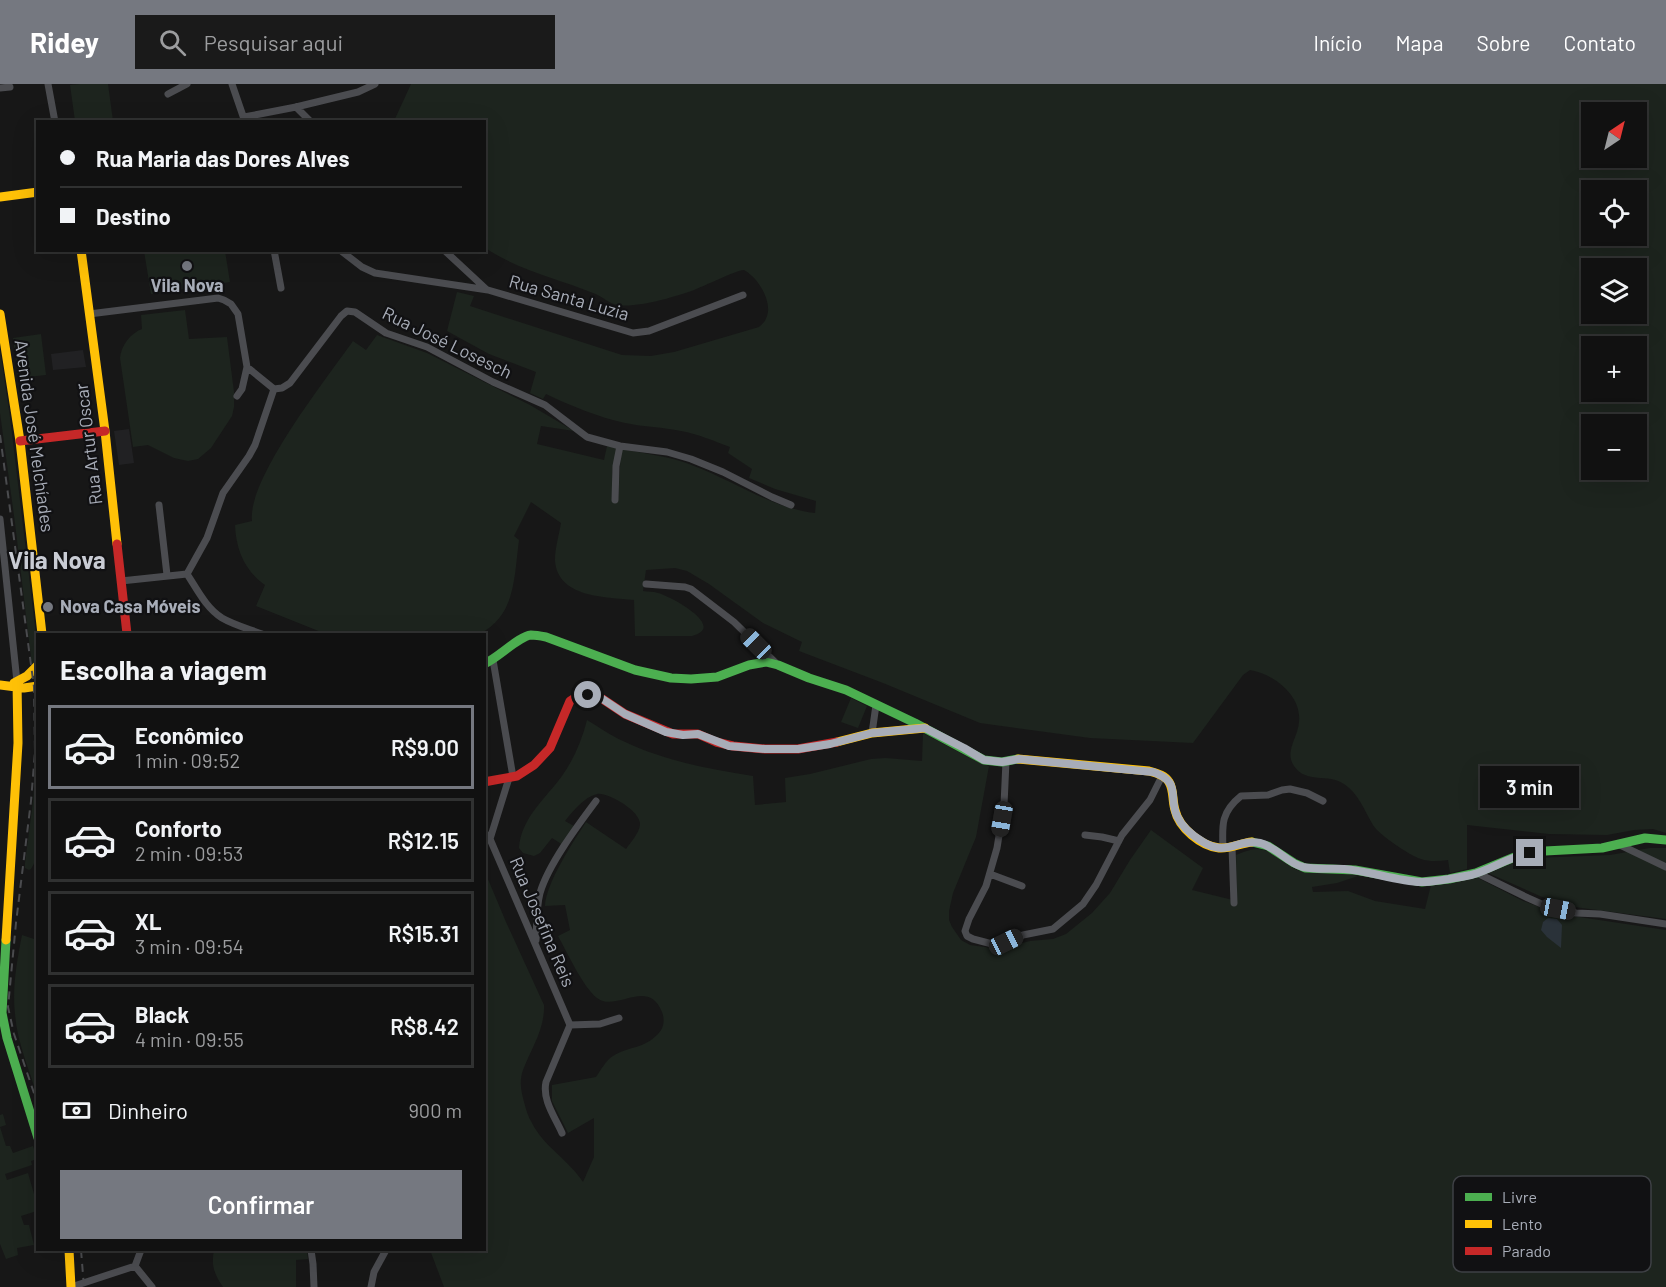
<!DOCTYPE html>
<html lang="pt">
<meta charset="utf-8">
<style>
:root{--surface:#111;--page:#1a1a1a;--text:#f1f3f6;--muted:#9c9d9f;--line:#303131;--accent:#757880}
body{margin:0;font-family:Barlow,sans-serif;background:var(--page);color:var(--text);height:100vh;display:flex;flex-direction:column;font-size:22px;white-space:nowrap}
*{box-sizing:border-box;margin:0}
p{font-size:20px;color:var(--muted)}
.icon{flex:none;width:33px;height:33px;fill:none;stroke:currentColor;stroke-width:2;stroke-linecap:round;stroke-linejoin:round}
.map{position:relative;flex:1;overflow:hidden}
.drawer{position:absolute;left:36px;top:549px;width:450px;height:618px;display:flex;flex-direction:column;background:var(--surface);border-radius:0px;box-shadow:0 6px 24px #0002,0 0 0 2px var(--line)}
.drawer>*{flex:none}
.top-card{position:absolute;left:36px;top:36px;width:450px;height:132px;border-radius:0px;box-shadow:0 6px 24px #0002,0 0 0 2px var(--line);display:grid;align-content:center;height:132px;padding:0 24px;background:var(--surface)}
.needle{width:39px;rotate:35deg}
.buttons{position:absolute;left:1581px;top:18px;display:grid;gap:12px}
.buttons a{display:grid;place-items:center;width:66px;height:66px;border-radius:0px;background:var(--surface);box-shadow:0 6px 24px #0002,0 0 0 2px var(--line);font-size:30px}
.end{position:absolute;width:27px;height:27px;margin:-14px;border:8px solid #a8adb8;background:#111;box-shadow:0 0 0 3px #111}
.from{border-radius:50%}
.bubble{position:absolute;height:42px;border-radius:0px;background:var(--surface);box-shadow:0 6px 24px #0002,0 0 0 2px var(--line);font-size:20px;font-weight:600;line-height:42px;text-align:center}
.car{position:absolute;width:18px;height:36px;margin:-18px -9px;border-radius:8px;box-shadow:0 0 4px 2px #0007;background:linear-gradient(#222 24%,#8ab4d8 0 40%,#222 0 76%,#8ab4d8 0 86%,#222 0)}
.top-card b{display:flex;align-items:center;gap:21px;height:57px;font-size:22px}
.top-card b+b{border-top:2px solid var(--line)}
.top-card i{width:15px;height:15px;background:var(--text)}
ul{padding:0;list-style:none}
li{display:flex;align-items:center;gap:18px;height:84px;margin:0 12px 9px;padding:0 12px;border:3px solid var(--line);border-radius:0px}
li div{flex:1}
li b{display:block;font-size:22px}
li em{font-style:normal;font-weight:600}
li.on{border-color:var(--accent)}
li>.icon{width:54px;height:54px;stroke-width:1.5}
h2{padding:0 24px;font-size:27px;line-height:72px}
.pay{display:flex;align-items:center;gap:15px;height:66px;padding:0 24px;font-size:22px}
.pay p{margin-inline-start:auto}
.primary-button{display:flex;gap:12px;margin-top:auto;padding:12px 24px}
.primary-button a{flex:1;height:69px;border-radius:0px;background:var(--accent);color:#fff;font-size:24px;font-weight:600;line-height:69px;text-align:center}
header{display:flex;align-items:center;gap:36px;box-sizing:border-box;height:84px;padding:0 30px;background:var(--accent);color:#fff}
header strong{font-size:28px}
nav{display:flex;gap:33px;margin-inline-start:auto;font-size:21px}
.search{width:420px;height:54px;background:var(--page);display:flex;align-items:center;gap:15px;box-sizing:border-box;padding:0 21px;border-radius:0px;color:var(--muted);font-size:22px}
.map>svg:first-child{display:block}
.built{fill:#212123}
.green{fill:#1d241e;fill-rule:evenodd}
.water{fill:#2a3239}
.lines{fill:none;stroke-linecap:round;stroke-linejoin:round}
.street{stroke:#4b4c50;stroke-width:7}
.fast{stroke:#4caf50;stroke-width:9}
.slow{stroke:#ffc107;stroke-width:9}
.jam{stroke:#c62828;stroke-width:9}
.rail{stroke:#4b4c4f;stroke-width:2;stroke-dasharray:8 6;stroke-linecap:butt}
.route{stroke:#a8adb8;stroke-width:8}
.poi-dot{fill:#757880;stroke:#111113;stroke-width:2}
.labels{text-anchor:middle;stroke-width:4.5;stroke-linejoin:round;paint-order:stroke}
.poi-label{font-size:18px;font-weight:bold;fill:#a8adb8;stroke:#111113}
.street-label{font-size:18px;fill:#a8adb8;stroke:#111113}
.district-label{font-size:24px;font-weight:bold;fill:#c9ccd4;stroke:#111113}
.key{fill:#111113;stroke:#3e4045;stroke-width:1.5}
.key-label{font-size:16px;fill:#a8adb8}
</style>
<header>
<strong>Ridey</strong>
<div class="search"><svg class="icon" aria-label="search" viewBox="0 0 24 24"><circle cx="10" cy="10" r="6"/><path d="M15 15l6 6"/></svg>Pesquisar aqui</div>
<nav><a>Início</a><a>Mapa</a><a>Sobre</a><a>Contato</a></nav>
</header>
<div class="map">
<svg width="1666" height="1203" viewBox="0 0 1666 1203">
<rect width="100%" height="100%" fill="#171717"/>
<path class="built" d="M83,266l3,17 -33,3 -2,-16z
M129,345l5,34 -15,2 -5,-34z"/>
<path class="green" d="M80,0h28l5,37h-38l-5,-36z
M411,0h1255v749l-13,-4 -19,1 -27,5 -58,-1 -82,-9v44l-17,4 -2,-13c-9,1 -18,2 -27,-1 -11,-3 -43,-25 -48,-34 -9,-15 -14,-31 -29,-41 -16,-11 -38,0 -50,-18 -10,-15 4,-28 5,-44 3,-26 -25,-48 -49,-52l-7,5 -50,68 -103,-5 -110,-15 -97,-40 -84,-32 3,-9 -39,-19 -54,-39 -22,-13 -12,-3 -29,2 -3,21c5,1 10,0 15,2 12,3 70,34 34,43h-57l-1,-36c-28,-3 -77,-2 -79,-40 0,-12 4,-25 6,-37l-30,-21 -17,34 5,4c-5,37 -3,76 -40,94h-153l-70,-28 9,-21c-20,-14 -29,-35 -30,-60l17,-4c-5,-42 75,-143 101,-180l13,9 11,-15 50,18 103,52 44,26 -33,-5 -4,18 67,16 3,-14 10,2 -5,25v29h6l3,-53c25,5 49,7 73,17 40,15 77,42 121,47l1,-12 -41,-12 -26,-11 3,-9 -24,-16 2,-6c-16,-6 -32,-13 -49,-16 -18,-4 -37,-4 -56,-8 -27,-6 -54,-17 -79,-29l-3,5 -13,-6 6,-21 -47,-18 -42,-23 10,-39 17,4 -4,10 152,49 29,1 23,-4 85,-25c17,-13 7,-35 -4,-48 -3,-3 -7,-7 -11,-9 -5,-1 -42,17 -50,20 -19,7 -57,18 -76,15 -9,-1 -16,-9 -25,-12 -36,-15 -76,-23 -109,-46v-125l-90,-1zM1592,28h44v46h-44zM1592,106h44v46h-44zM1592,184h44v46h-44zM1592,262h44v46h-44zM1592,340h44v46h-44z
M144,167h81l5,31 -79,12z
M185,226l4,29 38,-2 7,55v15l-2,9 -21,32 -13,11 -10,2 -14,-3 -26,-13 -15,2 -13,-89c1,-13 11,-25 22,-29l-1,-14z
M41,250l5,41 -28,3 -5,-40z
M0,266l10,67 27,226v14l-5,9 -17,-143 -15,-110z
M37,607l1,165 -7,13 -2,1 -4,-2v-5l8,-62 4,-51 -2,-57z
M851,614l16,8 -9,22 -17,-6z
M587,636c12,7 24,16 36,21 42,20 85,28 130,35l2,29 31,-3 -1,-24 25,-4 61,-15 15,-1 36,3 1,-28 51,27 15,6 -13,71 -23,56 -4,18v9l3,7 9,13 9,5 29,4 31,-8 23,-2 13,-5 26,-21 18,-20 20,-33 21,-30 52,38 -11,22 45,11 -1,-46c21,-9 31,-8 49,7 5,4 10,8 16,9 19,3 38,0 57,5l-21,7 -25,4 1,5 35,-1 27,10 50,8 6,-24 47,-7 45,23 36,13 107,16v357h-1222l-14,-37h54l1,-378 21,50 38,83c1,24 -13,44 -21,65 -4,12 -2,20 1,32 2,7 4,15 8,21 12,24 37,37 51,59l11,-25v-39l-26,15 -16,-32v-16l44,-8c5,-7 10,-17 17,-21 16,-10 31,-7 45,-22 6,-6 7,-14 4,-22 -14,-35 -46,1 -65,-14 -14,-11 -30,-46 -39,-62l12,-6 -5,-25 -20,1c1,-23 28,-64 41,-84l40,27c5,-7 13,-16 14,-24 2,-13 -32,-33 -43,-31 -14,4 -23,16 -32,27l9,5 -11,19 -11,-7 -12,15 -6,3 -11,-3 -4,-5c2,-30 27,-50 43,-72 12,-17 20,-36 25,-56z
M1650,764h16v71l-99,-13 -27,-10 -52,-23 24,-10 22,-5 76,-3z
M37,844h1l-1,167c-8,-26 -20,-53 -22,-81 -3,-26 2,-54 7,-79l12,4z
M3,1030l3,11 -6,2 6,19h4l3,7 20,-7 4,13 -6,2 1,4 -27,9 2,6 21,-7 10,35 -1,3 -16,5 3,9h5l5,20 -17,3 1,7 -12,4 -6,-15v-129z
M214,1166h93l1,9 -12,1v27h-73c-9,-13 -12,-22 -9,-37z"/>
<path class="water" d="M1548,834l9,1 5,6 -1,23 -14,-11 -6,-7 2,-8z"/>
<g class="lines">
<path class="street" d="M48,0l7,38
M232,0l12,35
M0,4l10,-1
M168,10l19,-10
M296,23l15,15
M244,33l52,-10 62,-15 17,-8
M274,166l7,38
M340,166l22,17 13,6 113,17 145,43 16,-2 94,-36
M444,166l42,39
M89,230l129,-16 6,2 7,4 7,10 9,53 27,22
M237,312l5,-7 5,-22
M615,416l1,-34 4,-20
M159,421l8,70
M0,435l17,163
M187,490l20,-36 16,-45 26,-37 6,-11 19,-56 8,-1 8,-5 51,-67 6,-5 8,1 31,21 41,14 66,35 52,23 42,32 33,9 47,6 24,7 32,13 49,25 19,8
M187,490c10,15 19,34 35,44 12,7 27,11 40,16
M121,497l66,-7
M646,500l39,3 6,2 43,33 42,41
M493,576l20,117
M872,649l4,-28
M1006,677l-2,44 -7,43 -11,38 -17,33 -4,12 2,5 6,3 23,6 8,-1 19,-9 30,-6 30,-25 13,-19 26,-50 28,-35 12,-24
M484,748l6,7 80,186 -24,57c-4,18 9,35 16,51
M1085,751l17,2 17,4
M490,755l19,-61
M1618,760l48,23
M1232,763l2,56
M1223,764c-1,-23 -2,-36 18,-52l27,-1 14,-5 8,-1 17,4 16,8
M1477,789l51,25 18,8 30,7 24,1 66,10
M990,790l32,12
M536,856c1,-16 0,-32 4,-47 8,-28 38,-68 56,-92
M570,941l30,-1 19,-6
M311,1166l2,14 1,23
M135,1182l17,21
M71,1203l64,-21 6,-16
M371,1203l3,-15 12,-22"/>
<path class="fast" d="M484,580c14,-6 35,-28 47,-29 5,0 10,1 15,2l89,33 36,8 20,1 26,-2 32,-12 17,-3 12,3 31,13 37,12 69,33 69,37 18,2 16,-3
M1252,758l16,4 26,17 11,5 50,2 67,12 27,-3 27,-6 46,-19 23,-3 57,-3 43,-10 21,2
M6,856l-4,73 5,25 31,100"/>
<path class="slow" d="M0,113l38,-5
M81,166l24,181 12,113
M0,230l20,127 22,193
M14,599l13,-7 11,-11
M0,601l24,3 14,-2
M837,658l35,-9 53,-5
M1018,675l131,12c7,2 16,4 20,11 5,8 3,18 6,28 4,18 26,36 44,38 11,1 22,-5 33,-6
M6,856l12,-197 -1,-61
M69,1166l2,37"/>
<path class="jam" d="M20,357l85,-10
M117,460l10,90
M484,698l33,-6 17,-11 16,-17 20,-47 8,-5 10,-1 13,3 24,16 48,20h25l18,8 17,4 32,3h33l39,-7"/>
<path class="rail" d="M0,351l34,252 1,65 -4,49 -15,122 -8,84 6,27 24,71
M81,1166l3,37"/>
</g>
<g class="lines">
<path class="route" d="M588,611l13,3 24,16 41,18 17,3 15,-1 31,12 36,3h33l32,-5 42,-11 53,-5 39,20 20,12 18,2 17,-3 134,13c29,10 15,25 24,44 5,11 16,20 26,26 24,15 35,-4 57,1 17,4 27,20 43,24 14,3 28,1 41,2 26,2 52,12 77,13 14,0 35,-4 50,-7 20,-5 37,-18 59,-22"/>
</g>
<g class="poi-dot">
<circle cx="187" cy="182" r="6"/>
<circle cx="48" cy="523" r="6"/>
</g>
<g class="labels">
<g class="poi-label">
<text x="187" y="208">Vila Nova</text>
<text x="60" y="529" text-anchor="start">Nova Casa Móveis</text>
</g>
<g class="street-label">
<text transform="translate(569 214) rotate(16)" y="6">Rua Santa Luzia</text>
<text transform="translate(447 259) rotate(26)" y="6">Rua José Losesch</text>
<text transform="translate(34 352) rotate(82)" y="6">Avenida José Melchíades</text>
<text transform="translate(89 360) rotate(-97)" y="6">Rua Artur Oscar</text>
<text transform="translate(542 838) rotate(67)" y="6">Rua Josefina Reis</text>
</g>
<g class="district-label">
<text x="57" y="485">Vila Nova</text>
</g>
</g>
<rect x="1453" y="1092" width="198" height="96" rx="9" class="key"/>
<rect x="1465" y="1109" width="27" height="8" fill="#4caf50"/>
<rect x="1465" y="1136" width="27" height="8" fill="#ffc107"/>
<rect x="1465" y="1163" width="27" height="8" fill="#c62828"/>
<g class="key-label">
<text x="1502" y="1119">Livre</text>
<text x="1502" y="1146">Lento</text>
<text x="1502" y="1173">Parado</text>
</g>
</svg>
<div class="buttons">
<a><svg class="needle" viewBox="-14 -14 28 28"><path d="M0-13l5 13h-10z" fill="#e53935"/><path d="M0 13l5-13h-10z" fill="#9c9d9f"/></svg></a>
<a><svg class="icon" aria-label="locate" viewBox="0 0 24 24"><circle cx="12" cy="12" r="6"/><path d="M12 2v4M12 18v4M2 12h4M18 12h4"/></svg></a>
<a><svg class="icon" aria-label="layers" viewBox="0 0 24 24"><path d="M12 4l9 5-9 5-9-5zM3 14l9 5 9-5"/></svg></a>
<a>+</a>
<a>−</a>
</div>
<i class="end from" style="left:588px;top:611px"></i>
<i class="end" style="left:1530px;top:769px"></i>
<div class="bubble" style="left:1480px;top:682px;width:99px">3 min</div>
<i class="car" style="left:756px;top:560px;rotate:315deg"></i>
<i class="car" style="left:1002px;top:735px;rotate:190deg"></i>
<i class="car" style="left:1558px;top:825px;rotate:101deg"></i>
<i class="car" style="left:1006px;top:858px;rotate:64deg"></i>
<div class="top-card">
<b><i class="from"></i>Rua Maria das Dores Alves</b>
<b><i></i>Destino</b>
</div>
<section class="drawer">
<h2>Escolha a viagem</h2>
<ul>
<li class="on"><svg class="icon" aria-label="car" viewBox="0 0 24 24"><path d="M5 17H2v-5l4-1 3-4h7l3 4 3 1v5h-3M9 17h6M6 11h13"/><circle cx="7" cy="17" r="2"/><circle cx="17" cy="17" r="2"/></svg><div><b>Econômico</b><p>1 min · 09:52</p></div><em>R$9.00</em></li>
<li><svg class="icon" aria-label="car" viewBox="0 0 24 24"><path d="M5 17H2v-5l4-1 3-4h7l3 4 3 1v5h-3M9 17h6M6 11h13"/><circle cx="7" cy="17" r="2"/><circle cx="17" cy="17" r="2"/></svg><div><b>Conforto</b><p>2 min · 09:53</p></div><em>R$12.15</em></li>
<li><svg class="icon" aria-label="car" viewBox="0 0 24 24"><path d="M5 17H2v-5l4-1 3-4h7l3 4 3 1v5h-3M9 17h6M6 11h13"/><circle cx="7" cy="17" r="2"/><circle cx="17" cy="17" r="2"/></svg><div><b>XL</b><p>3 min · 09:54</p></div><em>R$15.31</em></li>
<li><svg class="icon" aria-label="car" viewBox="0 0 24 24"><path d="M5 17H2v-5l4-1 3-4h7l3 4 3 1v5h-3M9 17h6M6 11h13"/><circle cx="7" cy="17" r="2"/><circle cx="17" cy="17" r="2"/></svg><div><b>Black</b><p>4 min · 09:55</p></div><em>R$8.42</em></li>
</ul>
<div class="pay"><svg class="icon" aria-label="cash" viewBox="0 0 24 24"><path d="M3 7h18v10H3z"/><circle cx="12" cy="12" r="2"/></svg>Dinheiro<p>900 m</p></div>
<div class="primary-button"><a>Confirmar</a></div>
</section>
</div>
